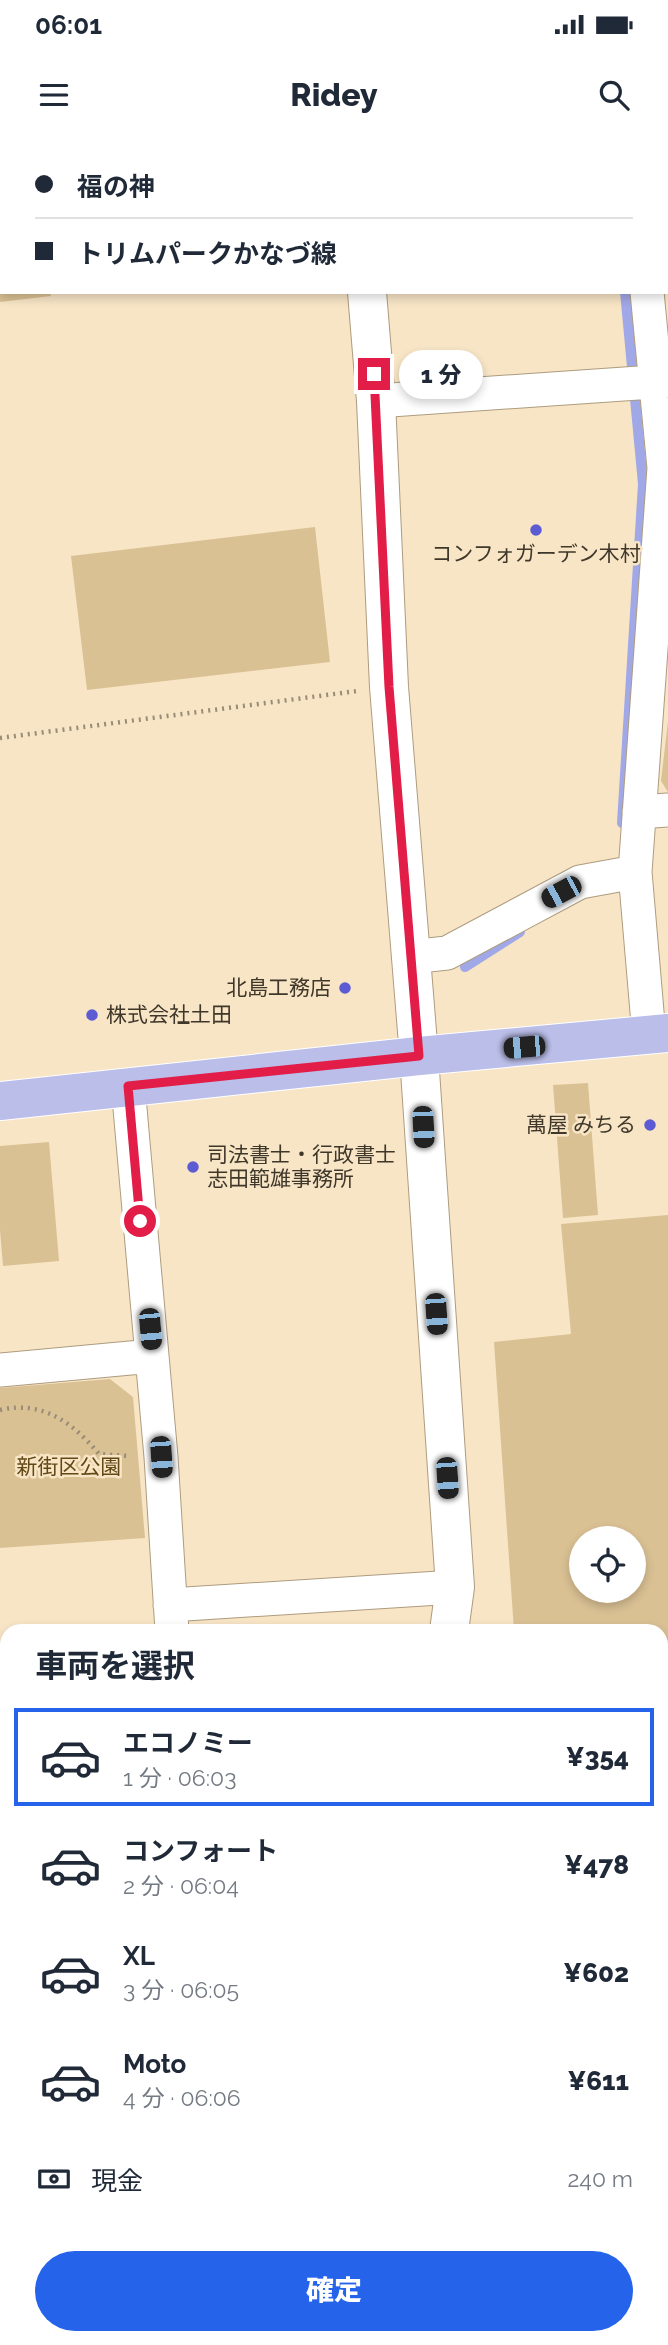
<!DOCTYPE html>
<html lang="ja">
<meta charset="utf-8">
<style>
:root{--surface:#fff;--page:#f6f6f7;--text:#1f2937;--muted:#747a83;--line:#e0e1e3;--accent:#2563eb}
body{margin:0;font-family:Raleway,"Noto Sans JP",sans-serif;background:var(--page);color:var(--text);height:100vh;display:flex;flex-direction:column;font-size:26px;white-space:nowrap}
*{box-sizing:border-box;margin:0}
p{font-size:23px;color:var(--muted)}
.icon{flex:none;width:38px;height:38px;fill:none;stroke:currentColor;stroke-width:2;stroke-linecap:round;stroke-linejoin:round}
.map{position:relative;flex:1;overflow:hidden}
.side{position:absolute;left:0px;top:1484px;width:668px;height:721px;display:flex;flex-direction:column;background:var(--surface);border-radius:21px 21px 0 0;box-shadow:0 4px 10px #0003}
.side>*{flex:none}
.hud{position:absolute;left:0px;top:0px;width:668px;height:154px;box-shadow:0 4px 10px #0003;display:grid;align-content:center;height:154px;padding:0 35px;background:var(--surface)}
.buttons{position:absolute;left:569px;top:1386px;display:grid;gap:14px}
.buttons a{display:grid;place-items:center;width:77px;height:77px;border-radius:50%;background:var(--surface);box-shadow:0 4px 10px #0003;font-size:35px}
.end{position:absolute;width:32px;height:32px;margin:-16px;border:9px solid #e11d48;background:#fff;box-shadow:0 0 0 4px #fff}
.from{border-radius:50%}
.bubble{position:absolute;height:49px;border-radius:24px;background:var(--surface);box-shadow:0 4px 10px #0003;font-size:23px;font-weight:800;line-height:49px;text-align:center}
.car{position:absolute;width:21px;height:42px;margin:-21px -10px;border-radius:9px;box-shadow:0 0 5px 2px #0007;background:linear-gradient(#222 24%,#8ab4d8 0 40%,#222 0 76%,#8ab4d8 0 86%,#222 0)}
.hud b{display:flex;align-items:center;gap:24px;height:66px;font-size:26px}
.hud b+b{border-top:2px solid var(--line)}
.hud i{width:18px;height:18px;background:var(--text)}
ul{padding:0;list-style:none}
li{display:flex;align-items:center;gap:21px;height:98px;margin:0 14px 10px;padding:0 21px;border:4px solid transparent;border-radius:0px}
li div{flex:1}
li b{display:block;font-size:26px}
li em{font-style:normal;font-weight:800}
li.selected{border-color:var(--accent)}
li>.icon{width:63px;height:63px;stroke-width:1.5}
h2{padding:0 35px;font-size:32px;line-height:84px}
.pay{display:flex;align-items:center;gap:18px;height:77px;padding:0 35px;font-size:26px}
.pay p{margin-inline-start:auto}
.action{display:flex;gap:14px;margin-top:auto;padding:14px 35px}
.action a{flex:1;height:80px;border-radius:42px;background:var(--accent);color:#fff;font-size:28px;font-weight:800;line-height:80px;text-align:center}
.status{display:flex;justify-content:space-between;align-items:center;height:49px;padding:0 35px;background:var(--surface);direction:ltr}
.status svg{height:19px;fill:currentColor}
header{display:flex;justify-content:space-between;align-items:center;height:91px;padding:0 35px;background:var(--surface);font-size:32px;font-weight:800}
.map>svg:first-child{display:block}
.green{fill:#dac194;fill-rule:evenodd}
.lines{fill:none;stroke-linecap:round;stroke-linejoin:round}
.stream{stroke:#a1a8e8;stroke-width:10}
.minor-casing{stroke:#ad9c7f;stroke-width:35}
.secondary-casing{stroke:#ad9c7f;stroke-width:40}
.primary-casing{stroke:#fff;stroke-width:40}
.path{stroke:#998c76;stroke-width:4.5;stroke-dasharray:2 5;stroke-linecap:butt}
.minor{stroke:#fff;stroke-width:33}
.secondary{stroke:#fff;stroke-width:38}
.primary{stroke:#babee8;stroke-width:38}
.route{stroke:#e11d48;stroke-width:9}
.poi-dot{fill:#5d5bd3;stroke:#f8e5c6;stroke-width:2.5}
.labels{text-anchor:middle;stroke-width:5;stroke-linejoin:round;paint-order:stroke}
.poi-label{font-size:21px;fill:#3e372a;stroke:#f8e5c6;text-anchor:end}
.park-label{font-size:21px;fill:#624816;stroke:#f8e5c6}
</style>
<div class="status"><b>06:01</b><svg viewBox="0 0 49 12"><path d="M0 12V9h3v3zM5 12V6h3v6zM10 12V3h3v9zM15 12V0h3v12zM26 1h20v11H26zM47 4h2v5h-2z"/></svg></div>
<header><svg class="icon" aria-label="menu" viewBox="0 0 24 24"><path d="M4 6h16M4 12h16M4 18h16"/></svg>Ridey<svg class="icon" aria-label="search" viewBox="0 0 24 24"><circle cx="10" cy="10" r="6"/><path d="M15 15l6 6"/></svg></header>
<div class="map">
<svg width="668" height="2205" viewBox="0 0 668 2205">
<rect width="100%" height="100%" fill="#f8e5c6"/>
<path class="green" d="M0,0l3,2 -1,150h48l1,4 -51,6z
M315,387l15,135 -243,28 -16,-134z
M668,581v71l-7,-11z
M588,943l10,132 -35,3 -10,-133z
M49,1002l10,119 -56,5 -3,-36v-84z
M668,1075v853l-6,1v-438h-148l-20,-289 77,-8 -10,-110zM581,1398h53v53h-53z
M110,1239l23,18 12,141 -145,10v-160z
M668,2194v11h-95v-4l89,-3z"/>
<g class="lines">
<path class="stream" d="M612,0v2
M622,683l21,-339 -18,-192
M465,827l55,-35"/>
<g class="minor-casing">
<path id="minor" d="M630,0l1,2
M647,152l17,176 -29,404 14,163
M376,261l292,-20
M639,672l29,-2
M410,817l37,-4 133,-71 55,-10
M128,946l33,371 11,174
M0,1230l152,-14
M170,1465l285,-18
M0,2015l7,-1
M662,2183h6
M200,2198l1,7
M555,2198l1,7
M84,2205l62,-7"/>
</g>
<g class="secondary-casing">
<path id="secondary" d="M355,0v2
M367,152l9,109 13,286 30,369 36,531 -6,44
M662,2103h6"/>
</g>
<g class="primary-casing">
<path id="primary" d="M0,961l419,-45 249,-23"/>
</g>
<path class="path" d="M0,598l357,-47
M0,1270c43,-10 73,13 99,44l30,2"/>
<use href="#minor" class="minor"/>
<use href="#secondary" class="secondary"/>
<use href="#primary" class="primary"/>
</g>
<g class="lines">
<path class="route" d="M140,1081l-12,-135 291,-30 -30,-369 -15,-313"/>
</g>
<g class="poi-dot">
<circle cx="536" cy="390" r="7"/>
<circle cx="345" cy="848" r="7"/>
<circle cx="92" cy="875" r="7"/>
<circle cx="650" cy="985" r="7"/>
<circle cx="193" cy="1027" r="7"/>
</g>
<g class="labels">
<g class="poi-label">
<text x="536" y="421" text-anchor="middle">コンフォガーデン木村</text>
<text x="331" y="855">北島工務店</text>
<text x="106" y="882" text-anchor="start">株式会社土田</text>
<text x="636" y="992">萬屋 みちる</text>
<text x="207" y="1022" text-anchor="start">司法書士・行政書士<tspan x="207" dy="24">志田範雄事務所</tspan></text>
</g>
<g class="park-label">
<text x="69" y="1334">新街区公園</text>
</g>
</g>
</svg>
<div class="buttons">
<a><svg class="icon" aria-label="locate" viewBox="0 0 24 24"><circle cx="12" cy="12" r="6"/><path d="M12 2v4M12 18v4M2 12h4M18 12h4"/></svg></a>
</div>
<i class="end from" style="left:140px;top:1081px"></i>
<i class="end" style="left:374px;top:234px"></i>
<div class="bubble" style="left:399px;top:210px;width:84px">1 分</div>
<i class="car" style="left:561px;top:752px;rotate:242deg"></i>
<i class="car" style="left:524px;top:907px;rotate:265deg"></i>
<i class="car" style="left:423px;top:987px;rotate:177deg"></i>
<i class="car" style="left:436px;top:1174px;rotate:176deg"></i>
<i class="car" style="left:150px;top:1189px;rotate:175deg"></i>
<i class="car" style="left:161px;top:1317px;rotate:176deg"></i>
<i class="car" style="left:447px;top:1338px;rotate:176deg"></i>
<div class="hud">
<b><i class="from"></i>福の神</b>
<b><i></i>トリムパークかなづ線</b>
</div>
<section class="side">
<h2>車両を選択</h2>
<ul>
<li class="selected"><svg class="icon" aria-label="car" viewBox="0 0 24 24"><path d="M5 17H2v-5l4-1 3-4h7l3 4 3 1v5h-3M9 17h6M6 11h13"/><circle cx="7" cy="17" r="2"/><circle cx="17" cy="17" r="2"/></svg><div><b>エコノミー</b><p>1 分 · 06:03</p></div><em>¥354</em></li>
<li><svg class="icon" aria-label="car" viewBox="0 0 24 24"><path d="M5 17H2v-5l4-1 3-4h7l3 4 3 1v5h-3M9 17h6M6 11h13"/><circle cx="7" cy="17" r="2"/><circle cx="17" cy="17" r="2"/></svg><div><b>コンフォート</b><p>2 分 · 06:04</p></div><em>¥478</em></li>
<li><svg class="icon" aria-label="car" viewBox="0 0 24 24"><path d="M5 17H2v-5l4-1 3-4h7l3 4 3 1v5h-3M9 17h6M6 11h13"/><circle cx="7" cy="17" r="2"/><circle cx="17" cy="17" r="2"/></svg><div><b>XL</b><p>3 分 · 06:05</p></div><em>¥602</em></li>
<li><svg class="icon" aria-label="car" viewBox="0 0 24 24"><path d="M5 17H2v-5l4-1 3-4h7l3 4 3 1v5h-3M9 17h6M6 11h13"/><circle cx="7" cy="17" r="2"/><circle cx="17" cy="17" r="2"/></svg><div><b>Moto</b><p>4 分 · 06:06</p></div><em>¥611</em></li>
</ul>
<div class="pay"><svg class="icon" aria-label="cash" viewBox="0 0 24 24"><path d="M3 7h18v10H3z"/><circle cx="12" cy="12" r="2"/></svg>現金<p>240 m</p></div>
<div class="action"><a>確定</a></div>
</section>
</div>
